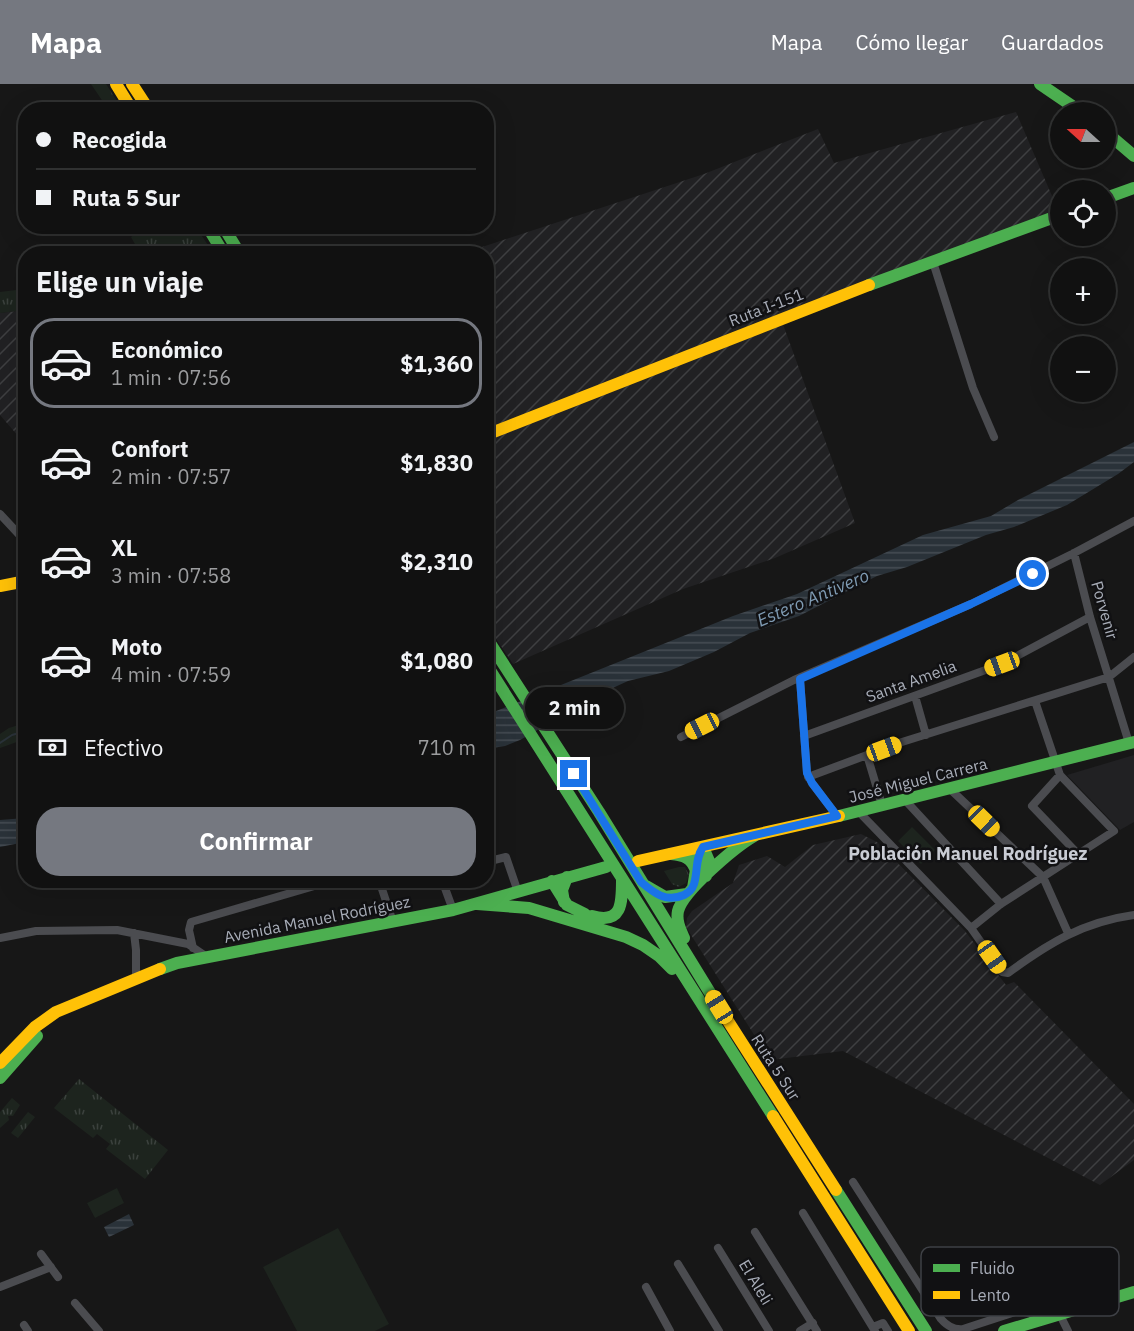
<!DOCTYPE html>
<html lang="es">
<meta charset="utf-8">
<style>
:root{--surface:#111;--page:#1a1a1a;--text:#f1f3f6;--muted:#9c9d9f;--line:#303131;--accent:#757880}
body{margin:0;font-family:"IBM Plex Sans",sans-serif;background:var(--page);color:var(--text);height:100vh;display:flex;flex-direction:column;font-size:22px;white-space:nowrap}
*{box-sizing:border-box;margin:0}
p{font-size:20px;color:var(--muted)}
.icon{flex:none;width:33px;height:33px;fill:none;stroke:currentColor;stroke-width:2;stroke-linecap:round;stroke-linejoin:round}
.map{position:relative;flex:1;overflow:hidden}
.details{position:absolute;left:18px;top:162px;width:476px;height:642px;display:flex;flex-direction:column;background:var(--surface);border-radius:24px;box-shadow:0 6px 24px #0002,0 0 0 2px var(--line)}
.details>*{flex:none}
.hud{position:absolute;left:18px;top:18px;width:476px;height:132px;border-radius:24px;box-shadow:0 6px 24px #0002,0 0 0 2px var(--line);display:grid;align-content:center;height:132px;padding:0 18px;background:var(--surface)}
.needle{width:39px;rotate:291deg}
.tools{position:absolute;left:1050px;top:18px;display:grid;gap:12px}
.tools a{display:grid;place-items:center;width:66px;height:66px;border-radius:50%;background:var(--surface);box-shadow:0 6px 24px #0002,0 0 0 2px var(--line);font-size:30px}
.end{position:absolute;width:27px;height:27px;margin:-14px;border:8px solid #1a73e8;background:#fff;box-shadow:0 0 0 3px #fff}
.from{border-radius:50%}
.bubble{position:absolute;height:42px;border-radius:21px;background:var(--surface);box-shadow:0 6px 24px #0002,0 0 0 2px var(--line);font-size:20px;font-weight:700;line-height:42px;text-align:center}
.car{position:absolute;width:18px;height:36px;margin:-18px -9px;border-radius:8px;box-shadow:0 0 4px 2px #0007;background:linear-gradient(#f5c518 24%,#345 0 40%,#f5c518 0 76%,#345 0 86%,#f5c518 0)}
.hud b{display:flex;align-items:center;gap:21px;height:57px;font-size:22px}
.hud b+b{border-top:2px solid var(--line)}
.hud i{width:15px;height:15px;background:var(--text)}
ul{padding:0;list-style:none}
li{display:flex;align-items:center;gap:18px;height:90px;margin:0 12px 9px;padding:0 6px;border:3px solid transparent;border-radius:24px}
li div{flex:1}
li b{display:block;font-size:22px}
li em{font-style:normal;font-weight:700}
li.current{border-color:var(--accent)}
li>.icon{width:54px;height:54px;stroke-width:1.5}
h2{padding:0 18px;font-size:27px;line-height:72px}
.pay{display:flex;align-items:center;gap:15px;height:66px;padding:0 18px;font-size:22px}
.pay p{margin-inline-start:auto}
.action{display:flex;gap:12px;margin-top:auto;padding:12px 18px}
.action a{flex:1;height:69px;border-radius:24px;background:var(--accent);color:#fff;font-size:24px;font-weight:700;line-height:69px;text-align:center}
header{display:flex;align-items:center;gap:36px;box-sizing:border-box;height:84px;padding:0 30px;background:var(--accent);color:#fff}
header strong{font-size:28px}
nav{display:flex;gap:33px;margin-inline-start:auto;font-size:21px}
.map>svg:first-child{display:block}
.built{fill:#212123}
.industrial{fill:url(#industrial-furrows)}
.grass{fill:url(#grass-tufts)}
.garden{fill:#1d241e}
.water{fill:url(#water-rules)}
.lines{fill:none;stroke-linecap:round;stroke-linejoin:round}
.stream{stroke:#2a3239;stroke-width:2}
.street{stroke:#4b4c50;stroke-width:8}
.fast{stroke:#4caf50;stroke-width:12}
.slow{stroke:#ffc107;stroke-width:12}
.route{stroke:#1a73e8;stroke-width:8}
.labels{text-anchor:middle;stroke-width:5;stroke-linejoin:round;paint-order:stroke}
.street-label{font-size:16px;fill:#a8adb8;stroke:#111113}
.water-label{font-size:18px;font-style:italic;fill:#7f9bb3;stroke:#111113}
.neighbourhood-label{font-size:18px;font-weight:bold;fill:#c9ccd4;stroke:#111113}
.key{fill:#111113;stroke:#3e4045;stroke-width:1.5}
.key-label{font-size:16px;fill:#a8adb8}
</style>
<header>
<strong>Mapa</strong>
<nav><a>Mapa</a><a>Cómo llegar</a><a>Guardados</a></nav>
</header>
<div class="map">
<svg width="1134" height="1247" viewBox="0 0 1134 1247">
<defs>
<pattern id="industrial-furrows" width="10" height="10" patternUnits="userSpaceOnUse" patternTransform="scale(1.5)"><rect width="10" height="10" fill="#212123"/><path d="M-1 1l2-2M0 10L10 0M9 11l2-2" fill="none" stroke="#3e3f41"/></pattern>
<pattern id="grass-tufts" width="24" height="20" patternUnits="userSpaceOnUse" patternTransform="scale(1.5)"><rect width="24" height="20" fill="#1d241e"/><path d="M3 7l-1-3M5 7V3M7 7l1-3M15 17l-1-3M17 17v-4M19 17l1-3" fill="none" stroke="#3b413d"/></pattern>
<pattern id="water-rules" width="6" height="5" patternUnits="userSpaceOnUse" patternTransform="scale(1.5)"><rect width="6" height="5" fill="#2a3239"/><path d="M0 2.5h6" fill="none" stroke="#464d54"/></pattern>
</defs>
<rect width="100%" height="100%" fill="#171717"/>
<path class="built" d="M1134,671v67l-14,8 -53,-55z"/>
<path class="industrial" d="M1016,28l42,98 -278,106 75,207 -80,35 -92,31 -170,75 -27,-40v-370h-25l243,-80 114,-45 16,34z
M25,226v134l-25,-29v-102z
M861,750l16,8 88,89 41,54 8,-3 120,122v56l-34,25 -257,-134 -73,9 -84,-133 1,-9 5,-7 41,-28 6,-18 28,-9 18,11 28,-22z"/>
<path class="grass" d="M91,0h15l16,25h-14z
M151,143h45l17,26h-73l-9,-16 10,-7z
M25,205v21l-25,3v-21z
M25,639v16l-25,9v-14l9,-6z
M679,783h6l4,8 -3,8 -7,4 -7,-3 -8,-13z
M79,995l89,71 -23,29 -39,-30 4,-5 -13,-10 -4,4 -39,-30z
M12,1014l8,7 -7,11h-5l1,4 -9,8v-16z
M28,1028l7,5 -17,21 -7,-5z"/>
<path class="garden" d="M912,743l23,23 -14,14 -23,-23z
M117,1104l7,15 -29,15 -8,-15z
M338,1144l51,96 -14,7h-78l-34,-64z"/>
<path class="water" d="M1134,358v20l-16,12 -51,31 -53,22 -28,8 -79,32 -30,9 -78,40 -49,17 -36,19 -45,19 -41,10 -44,20 -33,17 -15,13 -16,9 -15,6 -19,3v-34l247,-99 64,-22 126,-59 68,-19 27,-16z
M25,734v24l-25,5v-27z
M129,1130l5,11 -25,12 -5,-10z"/>
<g class="lines">
<path class="stream" d="M0,659l12,-8 14,-4"/>
<path class="street" d="M933,178l40,126 21,49
M0,430l26,28
M1074,469l16,64 39,126
M800,595l7,94 5,10 25,33
M915,612l11,39
M804,652l198,-72 88,-47
M681,653l113,-57 177,-76 103,-51 60,-32
M867,671l15,50
M1060,691l-28,31 46,48
M808,693l94,-35 207,-65 25,-20
M950,705l93,88 25,56
M905,716l96,104
M858,727l113,117 31,44 6,1c41,-30 75,-51 126,-58
M486,778l20,-5 12,35
M379,796l14,42
M442,796l11,30
M971,844l30,-24 113,-73 -54,-56 -25,-74
M134,849l2,17v28
M0,854l36,-7 81,-1 71,14 19,13
M193,864l-4,-18 2,-8 144,-42
M853,1098l88,137c6,7 13,11 22,10l55,-18 13,2 6,8
M803,1129l72,118
M755,1148l62,99
M718,1164l51,83
M41,1170l17,23
M678,1180l41,67
M0,1203l51,-20
M646,1203l24,44
M75,1219l24,28
M1060,1231l8,16
M24,1241l4,6
M873,1243l10,-4 5,8
M800,1247l13,-8"/>
<path class="fast" d="M1040,0l41,28
M1106,48l28,24
M1106,114l28,-10
M207,142l17,28
M223,142l17,28
M869,201l191,-70
M486,553l113,175 113,184
M486,580l287,452
M839,732l295,-74
M671,770c13,1 21,4 25,17
M552,797l15,24 18,9
M646,802l19,11 22,-3
M693,804l5,-31 5,-10 6,14 -3,15
M564,818l-2,-12 5,-13
M477,820l52,4 97,29 17,8 16,11 13,13
M592,832c31,9 30,-14 30,-38
M684,854c-4,-9 -8,-17 -6,-27 5,-20 57,-64 76,-75
M160,885l17,-6 276,-53 153,-43
M0,994l37,-42
M836,1106l90,141
M1004,1247l130,-39"/>
<path class="slow" d="M116,0l16,26
M132,0l17,26
M486,351l383,-150
M0,502l26,-5
M638,777l201,-45
M712,912l124,194
M0,979l35,-36 21,-15 104,-43
M773,1032l136,215"/>
</g>
<g class="lines">
<path class="route" d="M574,690l67,108c13,11 25,21 43,13 5,-3 8,-5 10,-11 4,-13 1,-25 9,-37l134,-31 -25,-33 -5,-10 -7,-94 171,-75 62,-30"/>
</g>
<g class="labels">
<g class="street-label">
<text transform="translate(766 223) rotate(-21)" y="6">Ruta I-151</text>
<text transform="translate(1105 526) rotate(74)" y="6">Porvenir</text>
<text transform="translate(911 597) rotate(-20)" y="6">Santa Amelia</text>
<text transform="translate(918 696) rotate(-14)" y="6">José Miguel Carrera</text>
<text transform="translate(317 835) rotate(-11)" y="6">Avenida Manuel Rodríguez</text>
<text transform="translate(776 983) rotate(57)" y="6">Ruta 5 Sur</text>
<text transform="translate(756 1198) rotate(59)" y="6">El Aleli</text>
</g>
<g class="water-label">
<text transform="translate(813 514) rotate(-23)" y="6">Estero Antivero</text>
</g>
<g class="neighbourhood-label">
<text x="968" y="776">Población Manuel Rodríguez</text>
</g>
</g>
<rect x="921" y="1163" width="198" height="69" rx="9" class="key"/>
<rect x="933" y="1180" width="27" height="8" fill="#4caf50"/>
<rect x="933" y="1207" width="27" height="8" fill="#ffc107"/>
<g class="key-label">
<text x="970" y="1190">Fluido</text>
<text x="970" y="1217">Lento</text>
</g>
</svg>
<div class="tools">
<a><svg class="needle" viewBox="-14 -14 28 28"><path d="M0-13l5 13h-10z" fill="#e53935"/><path d="M0 13l5-13h-10z" fill="#9c9d9f"/></svg></a>
<a><svg class="icon" aria-label="locate" viewBox="0 0 24 24"><circle cx="12" cy="12" r="6"/><path d="M12 2v4M12 18v4M2 12h4M18 12h4"/></svg></a>
<a>+</a>
<a>−</a>
</div>
<i class="end from" style="left:1033px;top:490px"></i>
<i class="end" style="left:574px;top:690px"></i>
<div class="bubble" style="left:525px;top:603px;width:99px">2 min</div>
<i class="car" style="left:1002px;top:580px;rotate:250deg"></i>
<i class="car" style="left:702px;top:642px;rotate:243deg"></i>
<i class="car" style="left:884px;top:665px;rotate:70deg"></i>
<i class="car" style="left:984px;top:737px;rotate:134deg"></i>
<i class="car" style="left:992px;top:873px;rotate:145deg"></i>
<i class="car" style="left:719px;top:923px;rotate:328deg"></i>
<div class="hud">
<b><i class="from"></i>Recogida</b>
<b><i></i>Ruta 5 Sur</b>
</div>
<section class="details">
<h2>Elige un viaje</h2>
<ul>
<li class="current"><svg class="icon" aria-label="car" viewBox="0 0 24 24"><path d="M5 17H2v-5l4-1 3-4h7l3 4 3 1v5h-3M9 17h6M6 11h13"/><circle cx="7" cy="17" r="2"/><circle cx="17" cy="17" r="2"/></svg><div><b>Económico</b><p>1 min · 07:56</p></div><em>$1,360</em></li>
<li><svg class="icon" aria-label="car" viewBox="0 0 24 24"><path d="M5 17H2v-5l4-1 3-4h7l3 4 3 1v5h-3M9 17h6M6 11h13"/><circle cx="7" cy="17" r="2"/><circle cx="17" cy="17" r="2"/></svg><div><b>Confort</b><p>2 min · 07:57</p></div><em>$1,830</em></li>
<li><svg class="icon" aria-label="car" viewBox="0 0 24 24"><path d="M5 17H2v-5l4-1 3-4h7l3 4 3 1v5h-3M9 17h6M6 11h13"/><circle cx="7" cy="17" r="2"/><circle cx="17" cy="17" r="2"/></svg><div><b>XL</b><p>3 min · 07:58</p></div><em>$2,310</em></li>
<li><svg class="icon" aria-label="car" viewBox="0 0 24 24"><path d="M5 17H2v-5l4-1 3-4h7l3 4 3 1v5h-3M9 17h6M6 11h13"/><circle cx="7" cy="17" r="2"/><circle cx="17" cy="17" r="2"/></svg><div><b>Moto</b><p>4 min · 07:59</p></div><em>$1,080</em></li>
</ul>
<div class="pay"><svg class="icon" aria-label="cash" viewBox="0 0 24 24"><path d="M3 7h18v10H3z"/><circle cx="12" cy="12" r="2"/></svg>Efectivo<p>710 m</p></div>
<div class="action"><a>Confirmar</a></div>
</section>
</div>
